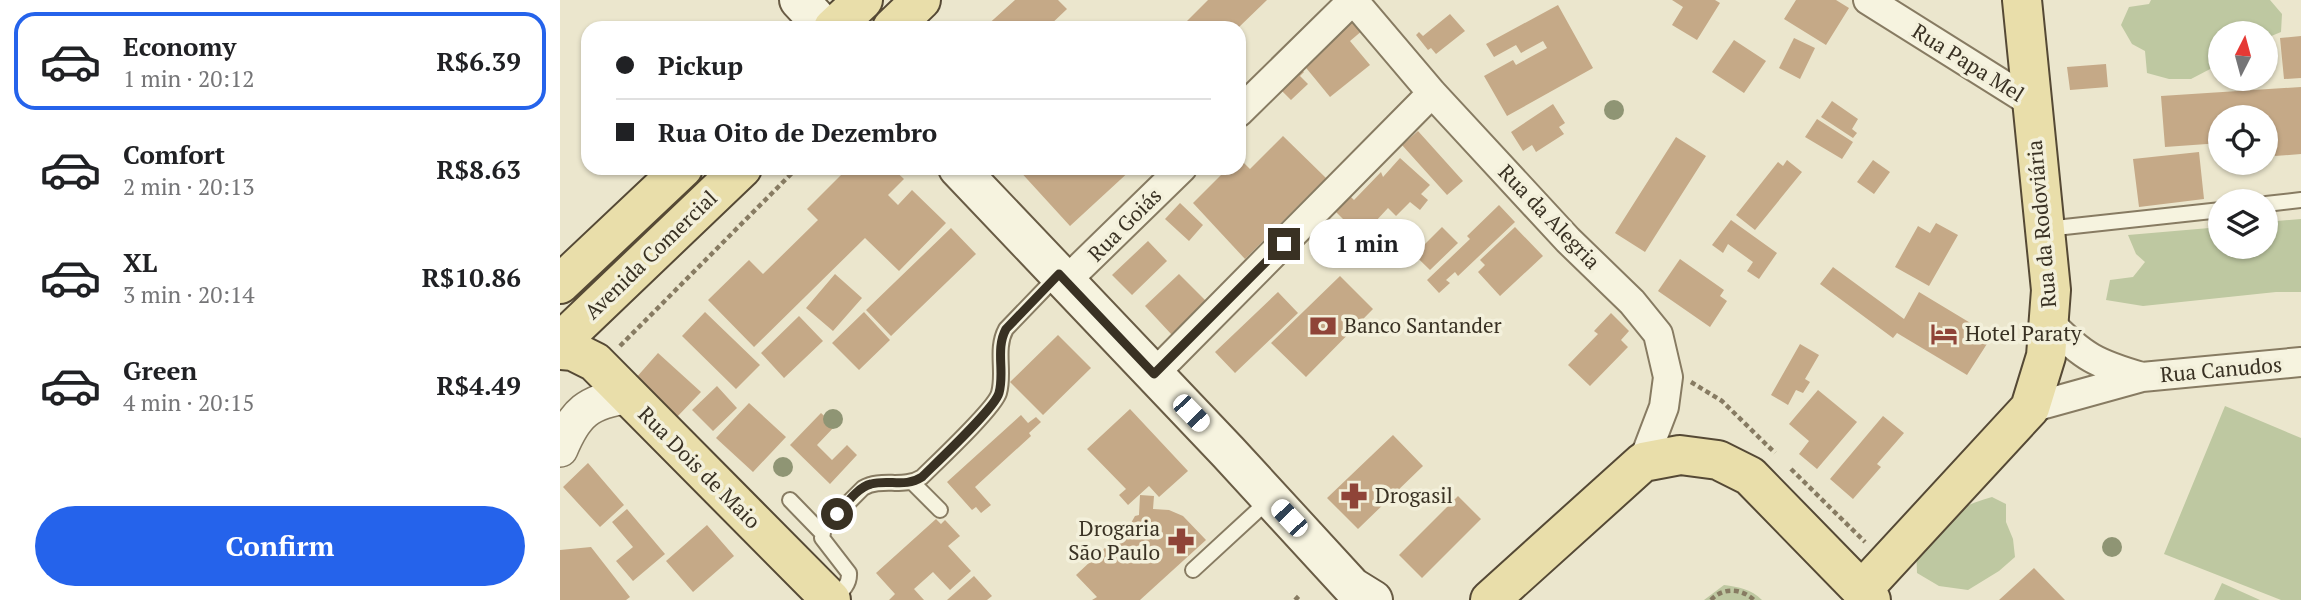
<!DOCTYPE html>
<meta charset="utf-8">
<style>
:root{--surface:#fff;--page:#f2f2f2;--text:#202124;--muted:#757577;--line:#e0e0e0;--accent:#2563eb}
body{margin:0;font-family:"PT Serif",serif;background:var(--page);color:var(--text);height:100vh;display:flex;flex-direction:column;font-size:26px;white-space:nowrap}
*{box-sizing:border-box;margin:0}
p{font-size:23px;color:var(--muted)}
.icon{flex:none;width:38px;height:38px;fill:none;stroke:currentColor;stroke-width:2;stroke-linecap:round;stroke-linejoin:round}
.map{position:relative;flex:1;overflow:hidden}
.details{display:flex;flex-direction:column;background:var(--surface);width:560px}
.details>*{flex:none}
.banner{position:absolute;left:21px;top:21px;width:665px;height:154px;border-radius:21px;box-shadow:0 2px 5px #0004;display:grid;align-content:center;height:154px;padding:0 35px;background:var(--surface)}
.needle{width:46px;rotate:6deg}
.fabs{position:absolute;left:1648px;top:21px;display:grid;gap:14px}
.fabs a{display:grid;place-items:center;width:70px;height:70px;border-radius:50%;background:var(--surface);box-shadow:0 2px 5px #0004;font-size:35px}
.end{position:absolute;width:32px;height:32px;margin:-16px;border:9px solid #393123;background:#fff;box-shadow:0 0 0 4px #fff}
.from{border-radius:50%}
.bubble{position:absolute;height:49px;border-radius:24px;background:var(--surface);box-shadow:0 2px 5px #0004;font-size:23px;font-weight:600;line-height:49px;text-align:center}
.car{position:absolute;width:21px;height:42px;margin:-21px -10px;border-radius:9px;box-shadow:0 0 5px 2px #0007;background:linear-gradient(#fff 24%,#345 0 40%,#fff 0 76%,#345 0 86%,#fff 0)}
.banner b{display:flex;align-items:center;gap:24px;height:66px;font-size:26px}
.banner b+b{border-top:2px solid var(--line)}
.banner i{width:18px;height:18px;background:var(--text)}
ul{padding:12px 0 0;list-style:none}
li{display:flex;align-items:center;gap:21px;height:98px;margin:0 14px 10px;padding:0 21px;border:4px solid transparent;border-radius:21px}
li div{flex:1}
li b{display:block;font-size:26px}
li em{font-style:normal;font-weight:600}
li.active{border-color:var(--accent)}
li>.icon{width:63px;height:63px;stroke-width:1.5}
.cta{display:flex;gap:14px;margin-top:auto;padding:14px 35px}
.cta a{flex:1;height:80px;border-radius:42px;background:var(--accent);color:#fff;font-size:28px;font-weight:600;line-height:80px;text-align:center}
main{display:flex;flex:1;min-height:0}
.map>svg:first-child{display:block}
.green{fill:#bec8a1}
.building{fill:#c5a987}
.lines{fill:none;stroke-linecap:round;stroke-linejoin:round}
.service-casing{stroke:#877b62;stroke-width:18}
.minor-casing{stroke:#877b62;stroke-width:32}
.tertiary-casing{stroke:#877b62;stroke-width:38}
.secondary-casing{stroke:#695c45;stroke-width:42}
.primary-casing{stroke:#554935;stroke-width:42}
.path{stroke:#877b62;stroke-width:4.5;stroke-dasharray:5 3.5;stroke-linecap:butt}
.service{stroke:#f6f3df;stroke-width:14}
.minor{stroke:#f6f3df;stroke-width:28}
.tertiary{stroke:#f6f3df;stroke-width:35}
.secondary{stroke:#f6f3df;stroke-width:38}
.primary{stroke:#e9deaa;stroke-width:38}
.tree{fill:#8f9574}
.route{stroke:#393123;stroke-width:9}
.labels{text-anchor:middle;stroke-width:7;stroke-linejoin:round;paint-order:stroke}
.street-label{font-size:21px;fill:#393123;stroke:#f3f0db}
.poi-label{font-size:21px;fill:#393123;stroke:#f3f0db;text-anchor:start}
</style>
<main>
<section class="details">
<ul>
<li class="active"><svg class="icon" aria-label="car" viewBox="0 0 24 24"><path d="M5 17H2v-5l4-1 3-4h7l3 4 3 1v5h-3M9 17h6M6 11h13"/><circle cx="7" cy="17" r="2"/><circle cx="17" cy="17" r="2"/></svg><div><b>Economy</b><p>1 min · 20:12</p></div><em>R$6.39</em></li>
<li><svg class="icon" aria-label="car" viewBox="0 0 24 24"><path d="M5 17H2v-5l4-1 3-4h7l3 4 3 1v5h-3M9 17h6M6 11h13"/><circle cx="7" cy="17" r="2"/><circle cx="17" cy="17" r="2"/></svg><div><b>Comfort</b><p>2 min · 20:13</p></div><em>R$8.63</em></li>
<li><svg class="icon" aria-label="car" viewBox="0 0 24 24"><path d="M5 17H2v-5l4-1 3-4h7l3 4 3 1v5h-3M9 17h6M6 11h13"/><circle cx="7" cy="17" r="2"/><circle cx="17" cy="17" r="2"/></svg><div><b>XL</b><p>3 min · 20:14</p></div><em>R$10.86</em></li>
<li><svg class="icon" aria-label="car" viewBox="0 0 24 24"><path d="M5 17H2v-5l4-1 3-4h7l3 4 3 1v5h-3M9 17h6M6 11h13"/><circle cx="7" cy="17" r="2"/><circle cx="17" cy="17" r="2"/></svg><div><b>Green</b><p>4 min · 20:15</p></div><em>R$4.49</em></li>
</ul>
<div class="cta"><a>Confirm</a></div>
</section>
<div class="map">
<svg width="1741" height="600" viewBox="0 0 1741 600">
<rect width="100%" height="100%" fill="#ebe6cd"/>
<path class="green" d="M1591,0h119l12,14 -1,18 -12,5 -3,5v-9h-45v41l-7,-7 -23,12h-22l-22,-6 -2,-22 -13,-7 -11,-19 8,-18 20,-3z
M1741,219v73h-25l-133,14 -37,-6 4,-20 23,-3 12,-15 -9,-8 -8,-19 93,-8v20h45v-25z
M1665,406l76,32v162h-20l-117,-46z
M1432,497l14,7v18l7,17 2,18 -16,14 -31,19 -29,-4 -22,-13c0,-8 -2,-20 2,-28 12,-26 47,-41 73,-48z
M1662,583l38,17h-46z
M1164,585c15,2 27,4 38,15h-58z"/>
<path class="building" d="M455,0h43l9,9 -20,19h-63z
M648,0h59l-29,28h-58z
M1112,0h43l5,3 -23,37 -25,-15 11,-18z
M1236,0h40l13,8 -23,37 -42,-26z
M998,5l35,63 -86,48 -23,-40 29,-16 3,5 31,-17 -4,-7 -22,12 -5,-8 -22,12 -8,-13z
M890,14l15,17 -29,23 -5,-6 -3,2 -12,-15 3,-3 4,4z
M791,16l12,14 -13,11 20,24 -40,32 -32,-39z
M1741,36v42l-17,1 -4,-41z
M1234,38l21,10 -15,31 -21,-11z
M1174,40l32,21 -22,32 -32,-21z
M1546,64l2,23 -38,3 -3,-23z
M737,65l7,7 -4,4 8,8 -17,16 -15,-15z
M1741,87v67l-26,2 -1,-16h-8v-23h-45v26l-56,4 -4,-51z
M1272,101l26,18 -6,10 5,4 -4,5 -32,-21z
M993,104l12,19 -6,4 5,7 -28,18 -4,-7 -9,6 -12,-19z
M1257,119l36,23 -11,17 -37,-22z
M858,131l45,50 -16,14 -45,-50z
M723,136l43,42 -81,81 -52,-56 35,-35h11v-10l11,11z
M1116,137l30,19 -61,96 -30,-19z
M1639,152l5,47 -65,8 -6,-48z
M840,158l30,27 -9,9 7,6 -8,10 -10,-8 -14,14 -8,-8 -13,14 37,37 -7,8 -7,-8 -7,8 -57,-57 15,-15 5,5 27,-28 2,5z
M1227,160l15,12 -47,58 -19,-15 42,-53 5,4z
M1313,160l17,12 -16,22 -17,-12z
M288,168h44l12,11 -16,16 10,10 14,-15 34,33 -47,48 -34,-33 -111,109 -46,-47 41,-40 14,14 55,-54 -11,-11z
M457,168h116l-63,58z
M620,203l23,22 -14,16 -24,-22z
M939,205l16,17 -57,54 -3,-4 -9,8 4,3 -11,10 -12,-13 43,-41 -3,-3z
M1171,220l46,33 -18,26 -12,-8 6,-9 -25,-18 -5,9 -11,-8z
M1376,223l22,12 -29,51 -34,-19 23,-41 12,7z
M840,224l22,23 20,-20 16,16 -28,27 -39,-38z
M955,227l28,29 -43,40 -22,-24 7,-7 -5,-5z
M391,228l25,26 -85,82 -25,-26z
M588,241l19,20 -35,34 -20,-20z
M1120,259l44,31 -4,6 7,5 -17,26 -52,-36z
M1273,267l71,52 15,-27 73,44 -25,39 -70,-42 -4,5 -73,-54z
M275,274l27,24 -29,33 -27,-23z
M619,274l27,27 -34,34 -27,-29z
M780,276l33,33 -67,68 -35,-34z
M718,292l20,21 -63,60 -20,-21z
M145,312l55,53 -24,24 -54,-53z
M304,312l26,28 -31,30 -27,-27z
M1051,313l18,18 -8,9 7,7 -38,39 -22,-21 30,-31 -4,-3z
M239,316l24,25 -39,37 -23,-25z
M498,335l33,33 -48,47 -33,-33z
M1240,344l19,11 -14,24 5,3 -7,11 -7,-3 -8,15 -17,-10z
M98,353l43,39 -25,26 -41,-39z
M157,386l20,22 -24,23 -21,-21z
M1258,390l39,32 -40,47 -18,-15 10,-13 -20,-17z
M189,403l37,34 -33,35 -37,-34z
M570,409l58,62 -29,26 -10,-11 -21,19 -9,-10 7,-6 -39,-40z
M261,413l14,13 -18,19 15,15 15,-15 10,10 -27,29 -40,-39z
M461,415l7,8 8,-6 5,5 -12,11 2,3 -56,51 16,18 -10,8 -5,-6 -4,3 -25,-28z
M1323,416l21,17 -27,31 4,3 -28,32 -23,-20z
M833,435l30,31 -65,63 -31,-31z
M28,463l36,42 -24,22 -37,-40z
M580,495l14,1 -1,13 16,1 14,6 23,24 -66,60h-48l5,-3 -21,-22 46,-43 -4,-4 13,-5 4,-7 4,-1z
M898,496l23,23 -59,59 -23,-23z
M67,509l38,45 -32,27 -17,-20 17,-14 -21,-25z
M376,519l5,5 4,-4 15,16 -12,10 23,25 -21,19 -17,-18 -19,17 10,11h-35l6,-6 -19,-21z
M147,525l27,31 -41,36 -27,-31z
M31,547l39,50 -4,3h-66v-50z
M1474,568l31,32h-66z
M414,576l18,20 -5,4h-40z"/>
<g class="lines">
<g class="service-casing">
<path id="service" d="M1706,204l35,-4
M1486,229l175,-19
M353,483l27,27
M230,500l31,32
M633,570l76,-70
M272,600c9,-8 18,-15 17,-27l-27,-35 2,-11 39,-39c19,-11 40,1 59,-11 14,-14 73,-69 77,-84 6,-21 -4,-44 7,-64l52,-54"/>
</g>
<g class="minor-casing">
<path id="minor" d="M793,0l79,93 136,147 64,62 26,32 10,43 -4,30 -21,55
M1308,0l164,103
M679,112l114,-112
M506,281l116,-113
M1490,323c33,34 47,41 92,54
M594,374l278,-281
M1470,408l112,-31 159,-15"/>
</g>
<g class="tertiary-casing">
<path id="tertiary" d="M0,449c15,-36 28,-48 68,-53"/>
</g>
<g class="secondary-casing">
<path id="secondary" d="M239,0l26,28
M398,168l270,284 124,135 21,13"/>
</g>
<g class="primary-casing">
<path id="primary" d="M273,28l30,-28
M332,28l29,-28
M0,284l123,-116
M0,342l182,-174
M0,350l13,1 22,11 236,238
M1302,590l168,-182 16,-52 5,-66 -29,-290
M930,600l153,-138 37,-7 38,5 32,16 121,124"/>
</g>
<path class="path" d="M60,346l177,-178
M1131,382l31,19 53,52
M1231,469l74,73
M735,600l5,-5
M1151,600c12,-13 30,-12 43,0"/>
<use href="#service" class="service"/>
<use href="#minor" class="minor"/>
<use href="#tertiary" class="tertiary"/>
<use href="#secondary" class="secondary"/>
<use href="#primary" class="primary"/>
</g>
<g class="tree">
<circle cx="1054" cy="110" r="10"/>
<circle cx="273" cy="419" r="10"/>
<circle cx="223" cy="467" r="10"/>
<circle cx="1552" cy="547" r="10"/>
</g>
<g class="lines">
<path class="route" d="M277,514c9,-10 21,-27 34,-30 18,-5 34,4 51,-7 14,-14 73,-69 77,-84 6,-21 -4,-44 7,-64l53,-55 95,100 130,-130"/>
</g>
<defs>
<g id="bank-bare" transform="scale(2.1)"><path d="M-6-4H6V4H-6ZM0-2.3a2.3 2.3 0 1 0 0 4.6a2.3 2.3 0 1 0 0-4.6Z" fill="#8f4438" stroke="#f3f0db" stroke-width="2.5" paint-order="stroke"/></g>
<g id="hotel-bare" transform="scale(2.1)"><path d="M-6-4.5h1.5V1H6V5H4.5V3h-9V5H-6ZM-4 0a1.8 1.8 0 1 1 3.6 0ZM.5 0V-2.5h3Q6-2.5 6 0Z" fill="#8f4438" stroke="#f3f0db" stroke-width="2.5" paint-order="stroke"/></g>
<g id="pharmacy-bare" transform="scale(2.1)"><path d="M-2-6h4v4h4v4h-4v4h-4v-4h-4v-4h4Z" fill="#8f4438" stroke="#f3f0db" stroke-width="2.5" paint-order="stroke"/></g>
</defs>
<g fill-rule="evenodd">
<use href="#bank-bare" x="763" y="326"/>
<use href="#hotel-bare" x="1384" y="334"/>
<use href="#pharmacy-bare" x="794" y="496"/>
<use href="#pharmacy-bare" x="621" y="541"/>
</g>
<g class="labels">
<g class="street-label">
<text transform="translate(1408 63) rotate(32)" y="7">Rua Papa Mel</text>
<text transform="translate(989 217) rotate(46)" y="7">Rua da Alegria</text>
<text transform="translate(1482 224) rotate(-95)" y="7">Rua da Rodoviária</text>
<text transform="translate(565 225) rotate(-45)" y="7">Rua Goiás</text>
<text transform="translate(91 255) rotate(-44)" y="7">Avenida Comercial</text>
<text transform="translate(1661 370) rotate(-5)" y="7">Rua Canudos</text>
<text transform="translate(139 468) rotate(45)" y="7">Rua Dois de Maio</text>
</g>
<g class="poi-label">
<text x="784" y="333">Banco Santander</text>
<text x="1405" y="341">Hotel Paraty</text>
<text x="815" y="503">Drogasil</text>
<text x="600" y="536" text-anchor="end">Drogaria<tspan x="600" dy="24">São Paulo</tspan></text>
</g>
</g>
</svg>
<div class="fabs">
<a><svg class="needle" viewBox="-14 -14 28 28"><path d="M0-13l5 13h-10z" fill="#e53935"/><path d="M0 13l5-13h-10z" fill="#757577"/></svg></a>
<a><svg class="icon" aria-label="locate" viewBox="0 0 24 24"><circle cx="12" cy="12" r="6"/><path d="M12 2v4M12 18v4M2 12h4M18 12h4"/></svg></a>
<a><svg class="icon" aria-label="layers" viewBox="0 0 24 24"><path d="M12 4l9 5-9 5-9-5zM3 14l9 5 9-5"/></svg></a>
</div>
<i class="end from" style="left:277px;top:514px"></i>
<i class="end" style="left:724px;top:244px"></i>
<div class="bubble" style="left:749px;top:219px;width:116px">1 min</div>
<i class="car" style="left:631px;top:413px;rotate:136deg"></i>
<i class="car" style="left:729px;top:518px;rotate:317deg"></i>
<div class="banner">
<b><i class="from"></i>Pickup</b>
<b><i></i>Rua Oito de Dezembro</b>
</div>
</div>
</main>
